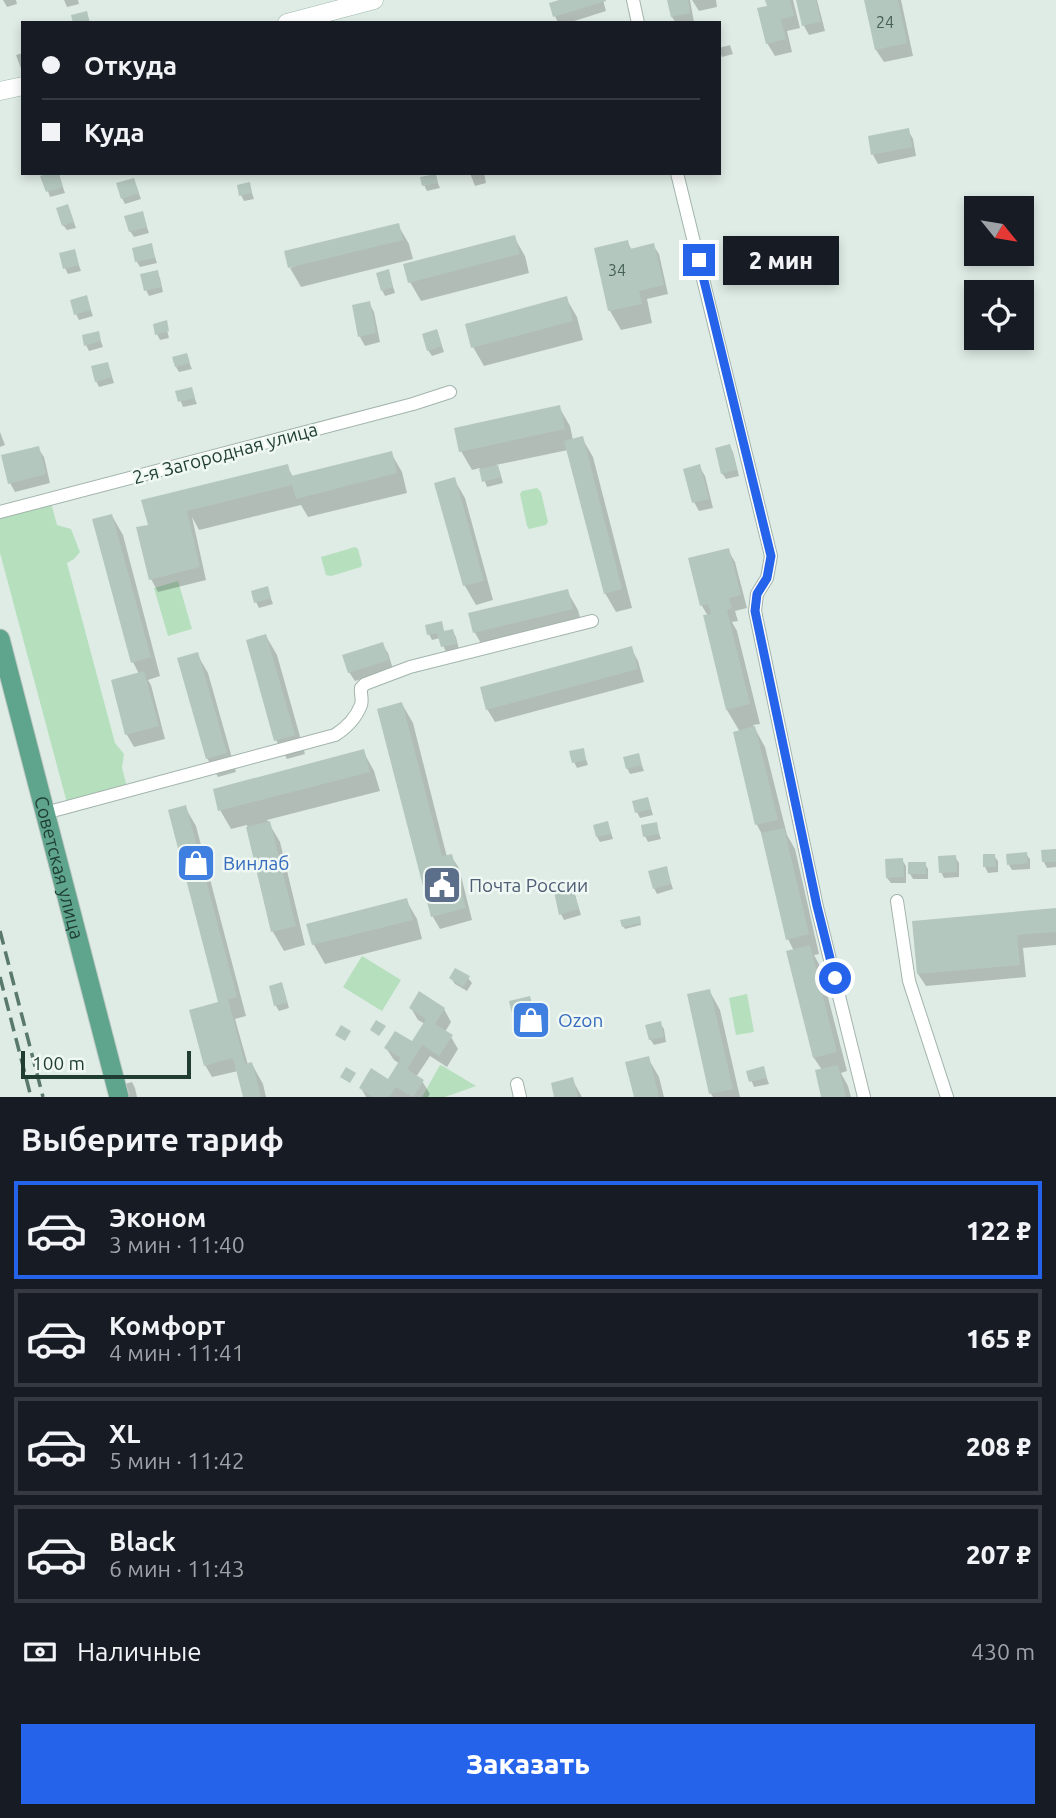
<!DOCTYPE html>
<html lang="ru">
<meta charset="utf-8">
<style>
:root{--surface:#171b24;--page:#242831;--text:#f1f3f6;--muted:#9ea1a6;--line:#363941;--accent:#2563eb}
body{margin:0;font-family:Ubuntu,sans-serif;background:var(--page);color:var(--text);height:100vh;display:flex;flex-direction:column;font-size:26px;white-space:nowrap}
*{box-sizing:border-box;margin:0}
p{font-size:23px;color:var(--muted)}
.icon{flex:none;width:38px;height:38px;fill:none;stroke:currentColor;stroke-width:2;stroke-linecap:round;stroke-linejoin:round}
.map{position:relative;height:1097px;overflow:hidden}
.drawer{display:flex;flex-direction:column;background:var(--surface);flex:1}
.drawer>*{flex:none}
.hud{position:absolute;left:21px;top:21px;width:700px;height:154px;border-radius:0px;box-shadow:0 4px 10px #0003;display:grid;align-content:center;height:154px;padding:0 21px;background:var(--surface)}
.needle{width:46px;rotate:120deg}
.buttons{position:absolute;left:964px;top:196px;display:grid;gap:14px}
.buttons a{display:grid;place-items:center;width:70px;height:70px;border-radius:0px;background:var(--surface);box-shadow:0 4px 10px #0003;font-size:35px}
.scale{position:absolute;left:21px;bottom:18px;width:170px;box-sizing:border-box;padding-left:7px;border:4px solid #1f3d33;border-top:0;font-size:19px;line-height:24px;white-space:nowrap;color:#1f3d33;-webkit-text-stroke:5px #f0f8f3;paint-order:stroke}
.end{position:absolute;width:32px;height:32px;margin:-16px;border:9px solid #2563eb;background:#fff;box-shadow:0 0 0 4px #fff}
.from{border-radius:50%}
.bubble{position:absolute;height:49px;border-radius:0px;background:var(--surface);box-shadow:0 4px 10px #0003;font-size:23px;font-weight:800;line-height:49px;text-align:center}
.hud b{display:flex;align-items:center;gap:24px;height:66px;font-size:26px}
.hud b+b{border-top:2px solid var(--line)}
.hud i{width:18px;height:18px;background:var(--text)}
ul{padding:0;list-style:none}
li{display:flex;align-items:center;gap:21px;height:98px;margin:0 14px 10px;padding:0 7px;border:4px solid var(--line);border-radius:0px}
li div{flex:1}
li b{display:block;font-size:26px}
li em{font-style:normal;font-weight:800}
li.on{border-color:var(--accent)}
li>.icon{width:63px;height:63px;stroke-width:1.5}
h2{padding:0 21px;font-size:32px;line-height:84px}
.pay{display:flex;align-items:center;gap:18px;height:77px;padding:0 21px;font-size:26px}
.pay p{margin-inline-start:auto}
.primary-button{display:flex;gap:14px;margin-top:auto;padding:14px 21px}
.primary-button a{flex:1;height:80px;border-radius:0px;background:var(--accent);color:#fff;font-size:28px;font-weight:800;line-height:80px;text-align:center}
.map>svg:first-child{display:block}
.green{fill:#b6dfbe}
.shadow{fill:#0003}
.building{fill:#b4c7be}
.lines{fill:none;stroke-linecap:round;stroke-linejoin:round}
.minor-casing{stroke:#a2b4ac;stroke-width:14}
.secondary-casing{stroke:#9db9ad;stroke-width:19}
.primary-casing{stroke:#c0c9c6;stroke-width:21}
.minor{stroke:#fff;stroke-width:12}
.secondary{stroke:#fff;stroke-width:18}
.primary{stroke:#5fa58e;stroke-width:19}
.rail{stroke:#59796e;stroke-width:3.5;stroke-dasharray:14 7;stroke-linecap:butt}
.route{stroke:#2563eb;stroke-width:9}
.labels{text-anchor:middle;stroke-width:5;stroke-linejoin:round;paint-order:stroke}
.number-label{font-size:16px;fill:#446056}
.street-label{font-size:19px;fill:#1f3d33;stroke:#f0f8f3}
.shop-label{font-size:19px;fill:#366cbe;stroke:#f0f8f3;text-anchor:start}
.service-label{font-size:19px;fill:#4e5e75;stroke:#f0f8f3;text-anchor:start}
</style>
<div class="map">
<svg width="1056" height="1097" viewBox="0 0 1056 1097">
<rect width="100%" height="100%" fill="#dfece5"/>
<path class="green" d="M537,488l4,4 7,30 -2,3 -17,4 -2,-3 -7,-32 2,-3z
M51,503l6,22 14,4 9,23 -6,7 -7,4 48,180 9,11 -2,14 5,19 -60,16 -67,-250v-37z
M355,547l3,2 4,15 -1,3 -30,9 -5,-1 -5,-18z
M178,581l14,48 -24,7 -14,-48z
M362,956l39,24 -19,31 -39,-24z
M747,994l7,38 -18,3 -7,-37z
M440,1065h1l35,21 -31,11h-23z"/>
<path class="shadow" d="M3,0h13l1,4 -10,3z
M64,0h14l1,4 -12,3z
M565,0h38l3,11 -38,12h-10l-3,-7z
M669,0h21l4,22 -18,1 -4,-6z
M692,0h24l1,7 -18,4z
M767,0h26l7,28 -13,3 5,21 -17,4 -8,-13 2,-36z
M798,0h19l8,31 -16,4 -5,-9z
M865,0h36l12,56 -29,6 -8,-12z
M730,45l3,9 -11,3 -3,-9z
M23,53v21l-7,-19z
M908,130l5,9 3,17 -38,8 -5,-9z
M58,173l7,20 -15,4 -7,-20z
M470,173h14l2,10 -11,3z
M435,176l5,12 -13,3 -3,-6z
M134,180l7,19 -16,5 -3,-6z
M249,184l5,15 -10,2 -3,-6z
M68,206l8,22 -9,2 -4,-5z
M142,213l7,20 -15,4 -4,-6z
M398,225l11,19 4,15 -112,28 -11,-19z
M514,237l11,19 4,17 -108,28 -11,-19z
M627,242l5,8 21,-5 6,9 9,40 -21,5 5,24 -31,7 -11,-19 -14,-62z
M151,245l6,18 -17,4 -3,-5 -3,-13z
M74,251l7,20 -13,3 -3,-6z
M388,271l7,22 -10,3 -3,-6z
M157,272l3,6 3,14 -14,4 -3,-6z
M86,297l7,19 -14,4 -3,-6z
M566,298l11,19 6,23 -99,26 -11,-19z
M369,303l5,9 6,30 -15,4 -5,-9z
M166,326l3,12 -9,2 -3,-6z
M437,331l7,21 -12,4 -4,-6z
M98,333l5,14 -14,4 -3,-6z
M186,355l6,14 -13,3 -3,-5z
M110,370l4,13 -15,4 -3,-6z
M191,389l6,15 -14,3 -6,-15z
M559,407l11,19 3,14 9,-2 11,19 39,151 -16,4 -11,-19 -37,-143 -72,15 4,7 3,11 -16,4 -7,-19 -8,2 -11,-19z
M0,432l5,13 -5,2z
M730,446l3,6 6,24 -13,3 -4,-6z
M38,448l6,9 6,26 -35,9 -5,-9z
M391,453l11,19 5,21 -99,24 -7,-12 -102,25 -7,-13 14,63 -48,12 -7,-13 -1,-53 137,-60 6,11z
M699,466l6,10 8,32 -14,3 -5,-9z
M454,479l11,19 28,102 -17,5 -11,-19 -29,-102z
M112,516l11,19 37,141 -12,4 3,5 14,54 -31,8 -7,-12 -14,-54 26,-7 -6,-12z
M728,550l7,12 12,46 -12,3 3,10 -6,1 5,9 23,93 -7,1 12,22 22,88 8,14 24,105 -5,1 6,11 27,105 -6,2 7,13 3,11h-28l-1,-27 -8,-12 -26,-105 6,-2 -6,-12 -25,-103 -6,-11 -22,-92 5,-1 -13,-22 -22,-93 3,-1 -6,-10 -11,-47z
M267,588l6,16 -14,4 -3,-6z
M567,591l11,19 5,18 -97,24 -11,-19 -5,-19z
M441,623l4,10 7,-2 4,6 3,12 -13,3 -6,-14 -8,2 -3,-6z
M266,636l11,19 28,99 -18,5 -11,-19z
M382,644l6,9 5,16 -38,12 -6,-9z
M631,648l7,13 6,21 -149,40 -8,-13z
M197,654l11,19 28,99 -18,5 -11,-19z
M402,704l11,19 34,134 4,-1 8,12 13,52 -32,9 -7,-12z
M583,750l5,15 -11,3 -3,-6z
M363,751l11,20 6,20 -113,29 13,22 25,103 -21,6 -11,-19 -26,-107 -16,4 -11,-19z
M638,755l6,16 -14,3 -3,-6z
M648,799l5,16 -13,3 -3,-6z
M185,807l11,19 50,190 -11,3 13,46 4,-1 11,20 3,13h-21l-7,-26 -26,6 -7,-12 15,-62z
M608,823l5,16 -13,3 -3,-5z
M656,824l5,15 -13,3 -3,-6z
M1056,852v15l-9,1 -3,-6z
M1026,854l4,5v10l-18,1 -3,-5z
M994,856l4,5v11l-10,1 -3,-6z
M955,857l4,6v14l-15,1 -3,-6z
M902,860l4,6v17h-15l-4,-5z
M925,864l3,5v10h-15l-3,-5z
M666,868l7,21 -16,5 -3,-6z
M572,889l3,6 6,20 -17,5 -3,-6z
M406,900l11,19 5,20 -97,25 -11,-19 -5,-20z
M1056,910v35l-33,3 3,29 -100,9 -8,-12z
M640,920l1,5 -16,4 -2,-3z
M451,978h17l4,5 -5,8 -12,-7z
M281,984l3,6 5,18 -10,3 -3,-5 -5,-19z
M709,990l11,20 20,87h-27l-2,-3 -22,-99z
M529,998l6,9 6,27 -18,5 -5,-10z
M411,1008l33,1 7,13 -6,10 6,5 7,12 -11,18 -17,-11 -14,21 6,4 8,13 -2,3h-62l-5,-9 27,-7 12,-17 -6,-4 -8,-12 26,-4 13,-20 -7,-4z
M660,1023l4,6 2,13 -12,3 -4,-6z
M648,1058l11,19 5,20h-28z
M763,1068l6,16 -15,3 -6,-15z
M572,1079l10,18h-26z
M132,1082l3,6 2,9h-9l-3,-13z"/>
<path class="building" d="M559,0h47v1l-53,16 -4,-14z
M667,0h21l2,13 -19,4z
M765,0h25l4,16 -13,3 5,20 -20,5 -9,-36 10,-2z
M796,0h20l5,22 -19,4z
M864,0h34l9,43 -32,7z
M87,11l3,12h-17l-2,-8z
M909,128l3,19 -41,8 -3,-19z
M49,173h10l4,14 -17,5 -6,-16z
M436,174l2,9 -16,3 -2,-9z
M134,178l5,15 -18,6 -5,-16z
M250,182l2,11 -13,3 -2,-11z
M68,204l6,18 -12,4 -6,-18z
M143,211l4,16 -18,5 -5,-16z
M399,223l4,17 -115,28 -4,-17z
M515,235l5,19 -112,29 -5,-19z
M628,240l2,9 24,-6 10,42 -25,6 3,13 -34,7 -14,-63z
M152,243l3,15 -20,4 -3,-14z
M75,249l4,16 -16,4 -4,-16z
M389,269l4,18 -12,4 -5,-18z
M158,270l3,17 -17,4 -4,-17z
M87,295l4,15 -17,5 -4,-15z
M567,296l6,25 -102,27 -6,-24z
M370,301l6,32 -18,4 -6,-32z
M167,320l2,11 -14,4 -2,-11z
M437,329l5,17 -15,5 -5,-17z
M99,331l2,10 -17,5 -2,-11z
M187,353l3,10 -15,4 -3,-10z
M108,362l4,15 -17,5 -4,-16z
M192,387l3,11 -17,4 -3,-11z
M560,405l5,24 -106,23 -5,-24z
M583,436l39,153 -18,5 -40,-153z
M730,444l7,26 -16,4 -6,-26z
M39,446l7,28 -38,10 -7,-29z
M392,451l5,22 -101,26 -4,-14 -105,26 13,56 -51,13 -13,-53 12,-2 -7,-25 147,-36 3,12z
M700,464l9,35 -17,4 -9,-34z
M498,465l3,12 -19,5 -3,-13z
M455,477l29,104 -21,5 -29,-103z
M112,514l39,143 -20,6 -39,-144z
M729,548l12,47 -12,3 3,10 -5,2 23,94 -24,6 -23,-95 8,-1 -3,-10 -8,2 -12,-48z
M268,586l3,12 -17,5 -3,-12z
M568,589l5,20 -100,24 -5,-20z
M442,621l2,10 9,-2 4,15 -16,3 -4,-14 -10,2 -2,-10z
M266,634l29,101 -21,6 -28,-101z
M383,642l6,18 -41,13 -6,-18z
M632,646l6,23 -152,41 -6,-23z
M198,652l29,101 -21,6 -29,-101z
M144,671l15,55 -34,9 -14,-55z
M402,702l40,154 10,-2 14,54 -35,9 -54,-208z
M755,726l23,94 -23,5 -22,-93z
M584,748l2,12 -14,3 -3,-12z
M364,749l6,23 -152,39 -5,-22z
M639,753l3,12 -16,4 -3,-12z
M648,797l3,12 -16,4 -3,-12z
M186,805l51,192 -9,2 17,65 7,-2 9,35h-18l-10,-39 -29,8 -15,-56 29,-8 -50,-192z
M270,821l26,105 -25,6 -25,-105z
M608,821l3,13 -15,3 -3,-12z
M657,822l2,12 -16,3 -2,-12z
M784,828l25,106 -23,6 -25,-107z
M1056,849v13h-14l-1,-12z
M1027,852l1,11 -21,2 -1,-11z
M983,854h12l1,13h-13z
M956,855l1,17 -18,1 -1,-17z
M903,858l1,19 -18,1 -1,-19z
M908,862h18v12h-18z
M667,866l4,18 -18,5 -5,-18z
M573,887l6,22 -20,6 -5,-23z
M407,898l6,22 -101,25 -6,-21z
M1056,908v24l-39,3 3,30 -103,9 -5,-53z
M640,916l1,7 -19,4 -2,-7z
M810,945l27,107 -24,6 -27,-107z
M455,968l15,8 -7,11 -14,-9z
M282,982l5,21 -13,3 -5,-20z
M710,989l23,100 -24,5 -22,-100z
M419,991l26,17 -10,16 18,11 -14,21 -17,-11 -15,24 17,11 -11,17 -17,-10 -7,10h-16l-14,-9 12,-20 17,11 13,-21 -17,-10 11,-17 17,10 14,-22 -17,-11z
M530,996l7,29 -21,5 -7,-29z
M376,1020l10,6 -7,10 -9,-6z
M661,1021l3,16 -15,3 -4,-15z
M341,1025l10,6 -6,10 -10,-6z
M649,1056l10,41h-25l-9,-35z
M838,1065l8,32h-25l-6,-27z
M764,1066l3,12 -18,4 -3,-11z
M346,1067l10,6 -6,10 -10,-6z
M573,1077l5,20h-24l-3,-14z"/>
<g class="lines">
<g class="minor-casing">
<path id="minor" d="M633,0l5,23
M677,173l94,383 -4,22 -10,16 -2,17 62,296 47,190
M0,512l413,-108 37,-12
M45,813l290,-78c11,-7 21,-17 26,-30 2,-6 -1,-12 0,-17l4,-4 45,-17 182,-46
M897,901l12,80 38,116
M517,1084l3,13"/>
</g>
<g class="secondary-casing">
<path id="secondary" d="M287,23l87,-23
M0,91l23,-5"/>
</g>
<g class="primary-casing">
<g id="primary">
<path id="s1" d="M0,639l119,458"/>
</g>
</g>
<use href="#minor" class="minor"/>
<use href="#secondary" class="secondary"/>
<use href="#primary" class="primary"/>
<path class="rail" d="M0,931l43,166
M0,977l31,120"/>
</g>
<g class="lines">
<path class="route" d="M699,260l72,296 -4,22 -10,16 -2,17 62,295 18,72"/>
</g>
<defs>
<g id="shop-square" transform="scale(2.0125)"><rect x="-9" y="-9" width="18" height="18" rx="4" fill="#3f7fe0" stroke="#f0f8f3"/><path d="M-5-2.5h2.3a2.7 3.5 0 0 1 5.4 0H5L5.5 6h-11ZM-1.5-2.5h3a1.5 2.3 0 0 0-3 0Z" fill="#fff"/></g>
<g id="civic-square" transform="scale(2.0125)"><rect x="-9" y="-9" width="18" height="18" rx="4" fill="#5c6f8a" stroke="#f0f8f3"/><path d="M-.6-6.5H3V-4.5H.6V-3L4-1V1h2V6H-6V1h2V-1L-.6-3ZM-1.2 2.5V6h2.4V2.5Z" fill="#fff"/></g>
</defs>
<g fill-rule="evenodd">
<use href="#shop-square" x="196" y="863"/>
<use href="#civic-square" x="442" y="885"/>
<use href="#shop-square" x="531" y="1020"/>
</g>
<g class="labels">
<g class="number-label">
<text x="885" y="28">24</text>
<text x="617" y="276">34</text>
</g>
<g class="street-label">
<text transform="translate(225 453) rotate(-15)" y="7">2-я Загородная улица</text>
<text dy="7" stroke="none"><textPath href="#s1" startOffset="236">Советская улица</textPath></text>
</g>
<g class="shop-label">
<text x="223" y="870">Винлаб</text>
<text x="558" y="1027">Ozon</text>
</g>
<g class="service-label">
<text x="469" y="892">Почта России</text>
</g>
</g>
</svg>
<div class="buttons">
<a><svg class="needle" viewBox="-14 -14 28 28"><path d="M0-13l5 13h-10z" fill="#e53935"/><path d="M0 13l5-13h-10z" fill="#9ea1a6"/></svg></a>
<a><svg class="icon" aria-label="locate" viewBox="0 0 24 24"><circle cx="12" cy="12" r="6"/><path d="M12 2v4M12 18v4M2 12h4M18 12h4"/></svg></a>
</div>
<div class="scale">100 m</div>
<i class="end from" style="left:835px;top:978px"></i>
<i class="end" style="left:699px;top:260px"></i>
<div class="bubble" style="left:723px;top:236px;width:116px">2 мин</div>
<div class="hud">
<b><i class="from"></i>Откуда</b>
<b><i></i>Куда</b>
</div>
</div>
<section class="drawer">
<h2>Выберите тариф</h2>
<ul>
<li class="on"><svg class="icon" aria-label="car" viewBox="0 0 24 24"><path d="M5 17H2v-5l4-1 3-4h7l3 4 3 1v5h-3M9 17h6M6 11h13"/><circle cx="7" cy="17" r="2"/><circle cx="17" cy="17" r="2"/></svg><div><b>Эконом</b><p>3 мин · 11:40</p></div><em>122 ₽</em></li>
<li><svg class="icon" aria-label="car" viewBox="0 0 24 24"><path d="M5 17H2v-5l4-1 3-4h7l3 4 3 1v5h-3M9 17h6M6 11h13"/><circle cx="7" cy="17" r="2"/><circle cx="17" cy="17" r="2"/></svg><div><b>Комфорт</b><p>4 мин · 11:41</p></div><em>165 ₽</em></li>
<li><svg class="icon" aria-label="car" viewBox="0 0 24 24"><path d="M5 17H2v-5l4-1 3-4h7l3 4 3 1v5h-3M9 17h6M6 11h13"/><circle cx="7" cy="17" r="2"/><circle cx="17" cy="17" r="2"/></svg><div><b>XL</b><p>5 мин · 11:42</p></div><em>208 ₽</em></li>
<li><svg class="icon" aria-label="car" viewBox="0 0 24 24"><path d="M5 17H2v-5l4-1 3-4h7l3 4 3 1v5h-3M9 17h6M6 11h13"/><circle cx="7" cy="17" r="2"/><circle cx="17" cy="17" r="2"/></svg><div><b>Black</b><p>6 мин · 11:43</p></div><em>207 ₽</em></li>
</ul>
<div class="pay"><svg class="icon" aria-label="cash" viewBox="0 0 24 24"><path d="M3 7h18v10H3z"/><circle cx="12" cy="12" r="2"/></svg>Наличные<p>430 m</p></div>
<div class="primary-button"><a>Заказать</a></div>
</section>
